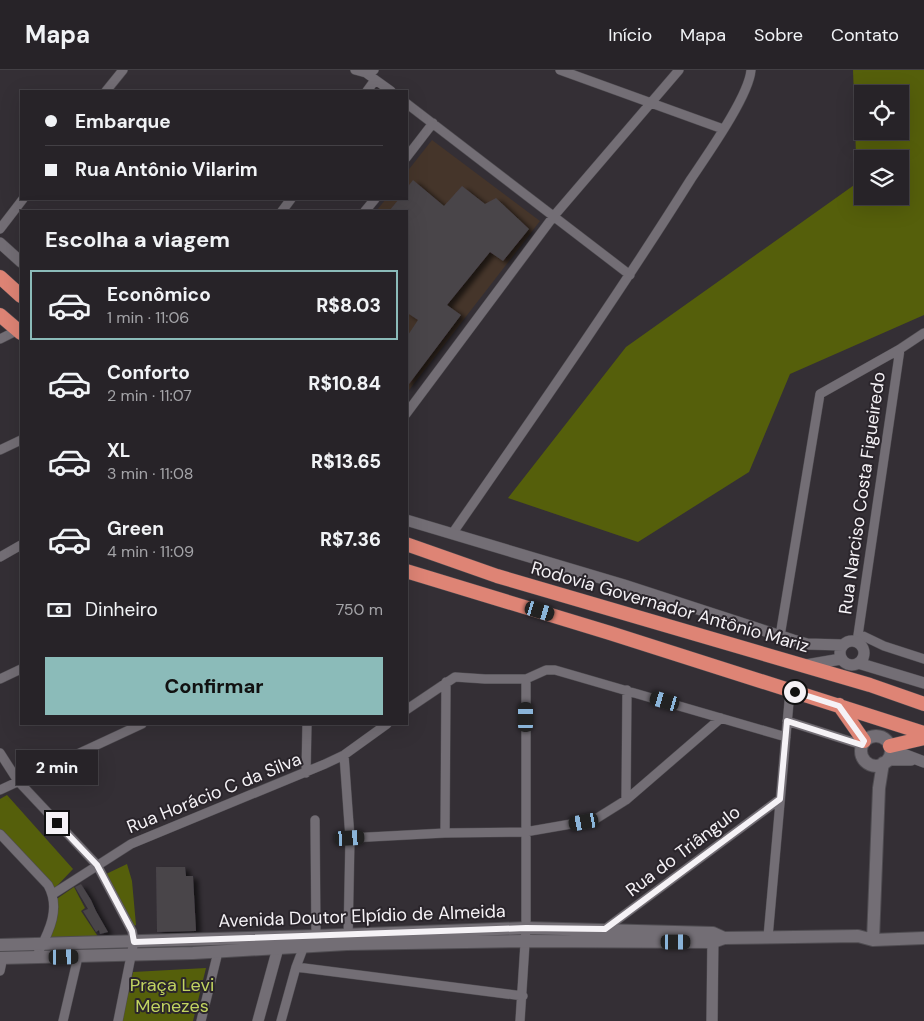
<!DOCTYPE html>
<html lang="pt">
<meta charset="utf-8">
<style>
:root{--surface:#272328;--page:#332f34;--text:#f1f3f6;--muted:#a4a4a8;--line:#434045;--accent:#8bbbb9}
body{margin:0;font-family:"DM Sans",sans-serif;background:var(--page);color:var(--text);height:100vh;display:flex;flex-direction:column;font-size:19px;white-space:nowrap}
*{box-sizing:border-box;margin:0}
p{font-size:16px;color:var(--muted)}
.icon{flex:none;width:28px;height:28px;fill:none;stroke:currentColor;stroke-width:2;stroke-linecap:round;stroke-linejoin:round}
.map{position:relative;flex:1;overflow:hidden}
.panel{position:absolute;left:20px;top:140px;width:388px;height:515px;display:flex;flex-direction:column;background:var(--surface);border-radius:0px;box-shadow:0 5px 20px #0002,0 0 0 1px var(--line)}
.panel>*{flex:none}
.guide{position:absolute;left:20px;top:20px;width:388px;height:110px;border-radius:0px;box-shadow:0 5px 20px #0002,0 0 0 1px var(--line);display:grid;align-content:center;height:110px;padding:0 25px;background:var(--surface)}
.fabs{position:absolute;left:854px;top:15px;display:grid;gap:10px}
.fabs a{display:grid;place-items:center;width:55px;height:55px;border-radius:0px;background:var(--surface);box-shadow:0 5px 20px #0002,0 0 0 1px var(--line);font-size:25px}
.end{position:absolute;width:22px;height:22px;margin:-11px;border:6px solid #f5f2f6;background:#111;box-shadow:0 0 0 2px #111}
.from{border-radius:50%}
.bubble{position:absolute;height:35px;border-radius:0px;background:var(--surface);box-shadow:0 5px 20px #0002,0 0 0 1px var(--line);font-size:16px;font-weight:800;line-height:35px;text-align:center}
.car{position:absolute;width:15px;height:30px;margin:-15px -8px;border-radius:6px;box-shadow:0 0 4px 1px #0007;background:linear-gradient(#222 24%,#8ab4d8 0 40%,#222 0 76%,#8ab4d8 0 86%,#222 0)}
.guide b{display:flex;align-items:center;gap:18px;height:48px;font-size:19px}
.guide b+b{border-top:1px solid var(--line)}
.guide i{width:12px;height:12px;background:var(--text)}
ul{padding:0;list-style:none}
li{display:flex;align-items:center;gap:15px;height:70px;margin:0 10px 8px;padding:0 15px;border:2px solid transparent;border-radius:0px}
li div{flex:1}
li b{display:block;font-size:19px}
li em{font-style:normal;font-weight:800}
li.selected{border-color:var(--accent)}
li>.icon{width:45px;height:45px;stroke-width:1.5}
h2{padding:0 25px;font-size:22px;line-height:60px}
.pay{display:flex;align-items:center;gap:12px;height:55px;padding:0 25px;font-size:19px}
.pay p{margin-inline-start:auto}
.button{display:flex;gap:10px;margin-top:auto;padding:10px 25px}
.button a{flex:1;height:58px;border-radius:0px;background:var(--accent);color:#111;font-size:20px;font-weight:800;line-height:58px;text-align:center}
header{display:flex;align-items:center;gap:30px;box-sizing:border-box;height:70px;padding:0 25px;background:var(--surface);border-bottom:1px solid var(--line)}
header strong{font-size:24px}
nav{display:flex;gap:28px;margin-inline-start:auto;font-size:18px}
.map>svg:first-child{display:block}
.commercial{fill:#45352a}
.green{fill:#555f0b;fill-rule:evenodd}
.building{fill:#49444a;filter:url(#shadow)}
.lines{fill:none;stroke-linecap:round;stroke-linejoin:round}
.minor-casing{stroke:#4f4c51;stroke-width:10}
.tertiary-casing{stroke:#4f4c51;stroke-width:12}
.secondary-casing{stroke:#4f4c51;stroke-width:14}
.trunk-casing{stroke:#4f4c51;stroke-width:15}
.minor{stroke:#736e75;stroke-width:9}
.tertiary{stroke:#736e75;stroke-width:11}
.secondary{stroke:#736e75;stroke-width:12}
.trunk{stroke:#de8475;stroke-width:14}
.route{stroke:#f5f2f6;stroke-width:6}
.labels{text-anchor:middle;stroke-width:4;stroke-linejoin:round;paint-order:stroke}
.street-label{font-size:18px;fill:#f5f2f6;stroke:#2a252b}
.park-label{font-size:18px;fill:#c2d461;stroke:#2a252b}
</style>
<header>
<strong>Mapa</strong>
<nav><a>Início</a><a>Mapa</a><a>Sobre</a><a>Contato</a></nav>
</header>
<div class="map">
<svg width="924" height="951" viewBox="0 0 924 951">
<defs>
<filter id="shadow"><feDropShadow dx="5" dy="3" stdDeviation="2.5" flood-color="#0009"/></filter>
</defs>
<rect width="100%" height="100%" fill="#342f35"/>
<path class="commercial" d="M432,70l108,81 -134,173v-183h-30l10,-12h20v-26z"/>
<path class="green" d="M853,0h71v245l-134,59 -41,98 -111,70 -130,-44 118,-151 231,-164zM862,24h38v37h-38zM862,89h38v37h-38z
M7,725l66,74 -18,19 -55,-57v-32z
M127,794l5,17 4,44 -4,2 -28,-52z
M74,817l11,21 -4,3 20,30 -56,2 10,-26 3,-19z
M206,898l-13,53h-71l11,-49z"/>
<path class="building" d="M413,110l31,26 18,-20 23,18 11,-6 33,31 -26,32 -13,-9 -43,53 14,10 -55,73v-50l12,-18 -12,-8v-101h-17l10,-12h7v-10z
M156,797h29l1,9h7l3,55 -39,1z
M81,814l10,16 5,11 12,21 -8,2 -1,-4 -3,2 -13,-21 5,-2 -13,-22z"/>
<g class="lines">
<g class="minor-casing">
<path id="minor" d="M355,0l11,3 8,-3
M560,0l163,59
M366,3l25,18
M106,21l17,-21
M367,21l8,-11
M406,33l224,172
M406,88l27,-35
M282,141l9,-12
M365,141l10,-12
M0,159l23,-30
M0,269l18,-9
M406,344l147,-197 126,-147
M0,380l21,-10
M452,464c81,-117 163,-234 239,-355 16,-24 58,-83 60,-109
M0,487l21,-12
M859,564l25,12 40,13
M780,566l40,-242 80,-45 24,-16
M857,572l43,-293
M0,609l21,-10
M406,640l49,-33 30,2h41l20,-9h9l231,67
M787,651l75,24
M0,683l18,28 79,84 35,66 2,10 -16,80
M344,685l6,83 -2,101
M306,703l1,-49
M0,720l142,-66
M626,730l1,-110
M315,750l1,116
M445,763l1,-151
M0,764l48,51c14,25 -1,50 -12,72
M350,768l95,-5 80,-1 69,-12 32,-20 95,-82
M53,824l78,-50 194,-80 19,-9 43,-31
M605,859l175,-130
M768,867l22,-246
M296,897l227,29
M0,901l3,-14
M63,951l15,-64
M201,951l17,-69
M281,951l15,-54 8,-21
M520,951l6,-93v-249"/>
</g>
<g class="tertiary-casing">
<path id="tertiary" d="M0,173l21,19
M406,450l218,65 169,55 14,4 36,1
M840 583a12 12 0 1 1 24 0a12 12 0 1 1-24 0Z
M858,593l66,20
M806,595l35,-6
M890,679l34,13
M887,690h24
M258,951l20,-73v-8
M712,951l1,-88"/>
</g>
<g class="secondary-casing">
<path id="secondary" d="M861 681a15 15 0 1 1 30 0a15 15 0 1 1-30 0Z
M873,870l6,-152 4,-25
M0,875l316,-9 210,-8 187,5 11,5
M0,888l193,-5 154,-9 178,-3 188,1 11,-4 134,-2 15,4 51,-2"/>
</g>
<g class="trunk-casing">
<path id="trunk" d="M0,207l21,19
M0,245l21,18
M406,474l91,32 373,109 54,19
M406,501l204,62 314,100
M839,635l25,36
M890,676l34,-8"/>
</g>
<use href="#minor" class="minor"/>
<use href="#tertiary" class="tertiary"/>
<use href="#secondary" class="secondary"/>
<use href="#trunk" class="trunk"/>
</g>
<g class="lines">
<path class="route" d="M57,753l40,42 35,66 2,11 392,-14 79,1 175,-130 7,-78 75,24 2,-4 -25,-35 -44,-14"/>
</g>
<g class="labels">
<g class="street-label">
<text transform="translate(862 423) rotate(-82)" y="6">Rua Narciso Costa Figueiredo</text>
<text transform="translate(670 537) rotate(16)" y="6">Rodovia Governador Antônio Mariz</text>
<text transform="translate(214 723) rotate(-22)" y="6">Rua Horácio C da Silva</text>
<text transform="translate(683 781) rotate(-37)" y="6">Rua do Triângulo</text>
<text transform="translate(362 846) rotate(-2)" y="6">Avenida Doutor Elpídio de Almeida</text>
</g>
<g class="park-label">
<text x="172" y="921">Praça Levi<tspan x="172" dy="21">Menezes</tspan></text>
</g>
</g>
</svg>
<div class="fabs">
<a><svg class="icon" aria-label="locate" viewBox="0 0 24 24"><circle cx="12" cy="12" r="6"/><path d="M12 2v4M12 18v4M2 12h4M18 12h4"/></svg></a>
<a><svg class="icon" aria-label="layers" viewBox="0 0 24 24"><path d="M12 4l9 5-9 5-9-5zM3 14l9 5 9-5"/></svg></a>
</div>
<i class="end from" style="left:795px;top:622px"></i>
<i class="end" style="left:57px;top:753px"></i>
<div class="bubble" style="left:16px;top:680px;width:82px">2 min</div>
<i class="car" style="left:540px;top:541px;rotate:107deg"></i>
<i class="car" style="left:665px;top:631px;rotate:286deg"></i>
<i class="car" style="left:526px;top:647px;rotate:0deg"></i>
<i class="car" style="left:584px;top:752px;rotate:260deg"></i>
<i class="car" style="left:350px;top:768px;rotate:87deg"></i>
<i class="car" style="left:676px;top:872px;rotate:90deg"></i>
<i class="car" style="left:64px;top:887px;rotate:89deg"></i>
<div class="guide">
<b><i class="from"></i>Embarque</b>
<b><i></i>Rua Antônio Vilarim</b>
</div>
<section class="panel">
<h2>Escolha a viagem</h2>
<ul>
<li class="selected"><svg class="icon" aria-label="car" viewBox="0 0 24 24"><path d="M5 17H2v-5l4-1 3-4h7l3 4 3 1v5h-3M9 17h6M6 11h13"/><circle cx="7" cy="17" r="2"/><circle cx="17" cy="17" r="2"/></svg><div><b>Econômico</b><p>1 min · 11:06</p></div><em>R$8.03</em></li>
<li><svg class="icon" aria-label="car" viewBox="0 0 24 24"><path d="M5 17H2v-5l4-1 3-4h7l3 4 3 1v5h-3M9 17h6M6 11h13"/><circle cx="7" cy="17" r="2"/><circle cx="17" cy="17" r="2"/></svg><div><b>Conforto</b><p>2 min · 11:07</p></div><em>R$10.84</em></li>
<li><svg class="icon" aria-label="car" viewBox="0 0 24 24"><path d="M5 17H2v-5l4-1 3-4h7l3 4 3 1v5h-3M9 17h6M6 11h13"/><circle cx="7" cy="17" r="2"/><circle cx="17" cy="17" r="2"/></svg><div><b>XL</b><p>3 min · 11:08</p></div><em>R$13.65</em></li>
<li><svg class="icon" aria-label="car" viewBox="0 0 24 24"><path d="M5 17H2v-5l4-1 3-4h7l3 4 3 1v5h-3M9 17h6M6 11h13"/><circle cx="7" cy="17" r="2"/><circle cx="17" cy="17" r="2"/></svg><div><b>Green</b><p>4 min · 11:09</p></div><em>R$7.36</em></li>
</ul>
<div class="pay"><svg class="icon" aria-label="cash" viewBox="0 0 24 24"><path d="M3 7h18v10H3z"/><circle cx="12" cy="12" r="2"/></svg>Dinheiro<p>750 m</p></div>
<div class="button"><a>Confirmar</a></div>
</section>
</div>
